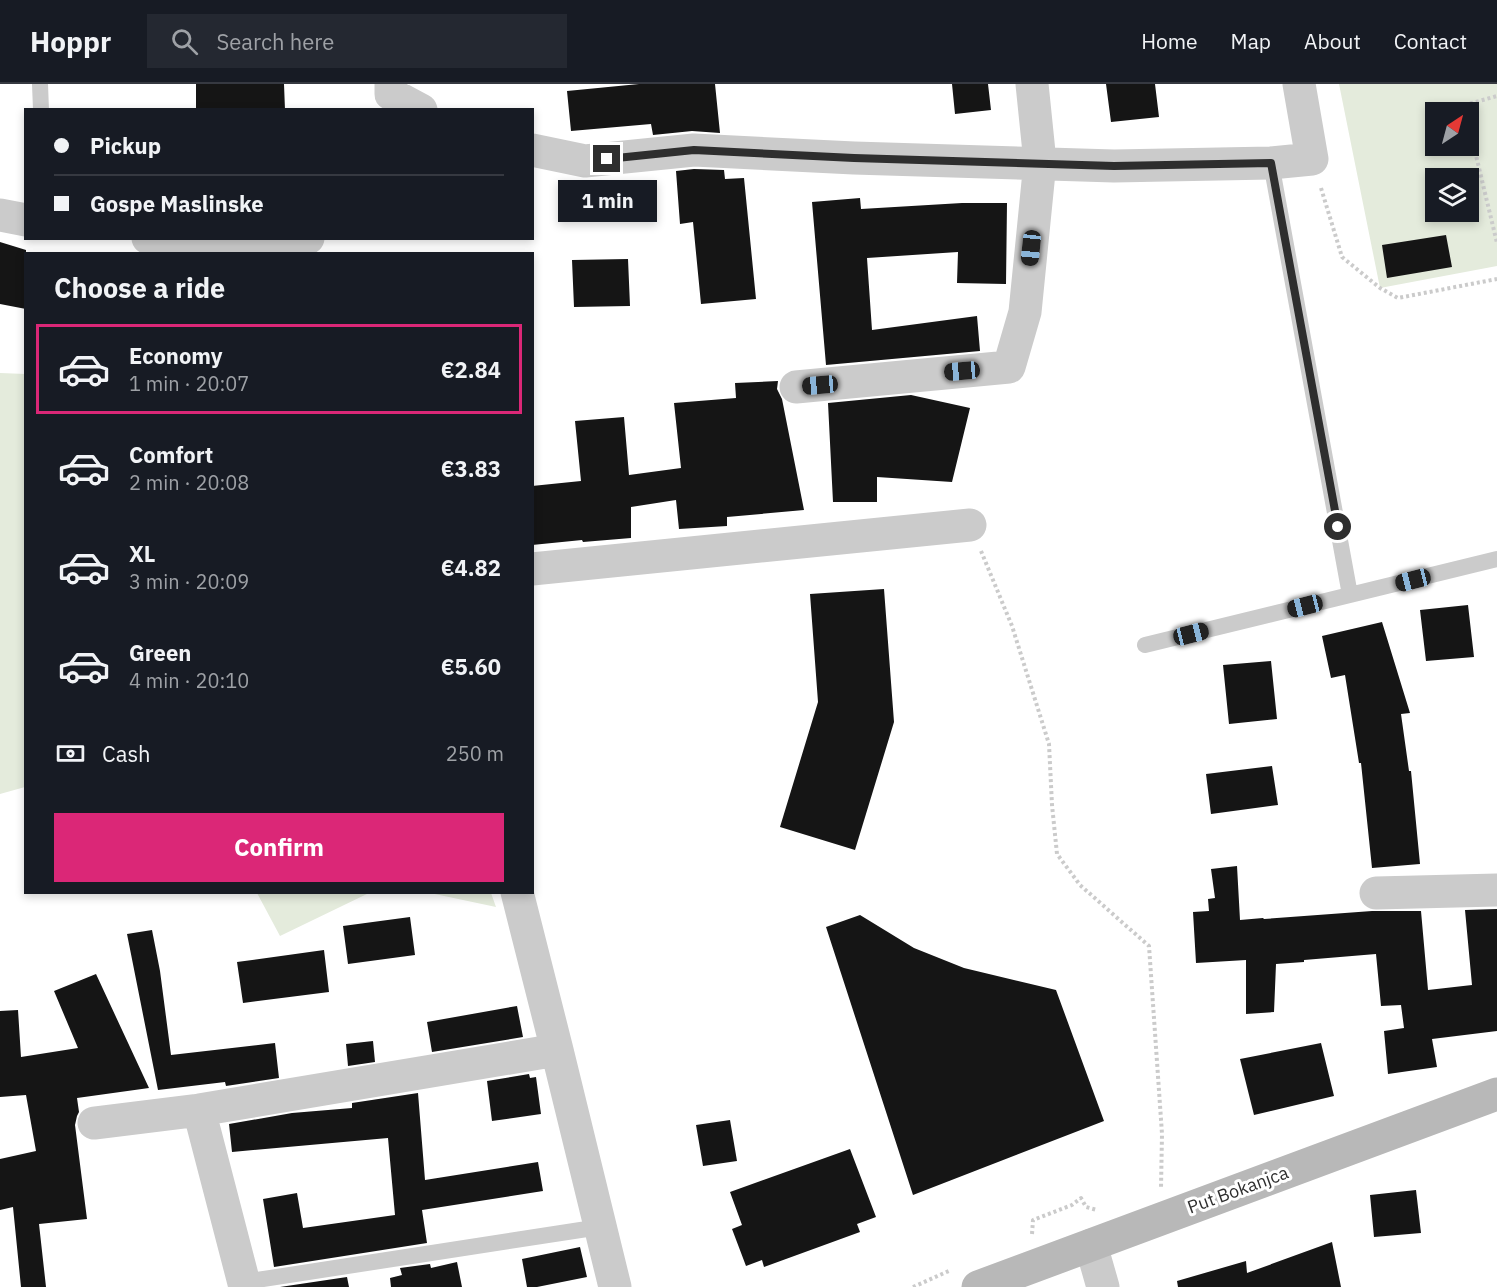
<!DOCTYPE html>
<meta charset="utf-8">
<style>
:root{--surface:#171b24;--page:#242831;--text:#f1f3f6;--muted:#9ea1a6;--line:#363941;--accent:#db2777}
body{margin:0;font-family:"IBM Plex Sans",sans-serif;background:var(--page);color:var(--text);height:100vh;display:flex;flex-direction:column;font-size:22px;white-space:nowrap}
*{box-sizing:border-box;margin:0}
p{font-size:20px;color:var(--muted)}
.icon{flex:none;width:33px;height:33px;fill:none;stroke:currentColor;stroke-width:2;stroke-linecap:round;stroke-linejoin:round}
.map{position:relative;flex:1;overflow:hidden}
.sheet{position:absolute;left:24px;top:168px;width:510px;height:642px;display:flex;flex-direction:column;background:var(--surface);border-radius:0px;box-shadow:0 3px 9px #0003}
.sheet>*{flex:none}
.banner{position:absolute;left:24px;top:24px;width:510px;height:132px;border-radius:0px;box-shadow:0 3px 9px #0003;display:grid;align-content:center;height:132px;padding:0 30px;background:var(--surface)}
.needle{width:39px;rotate:36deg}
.buttons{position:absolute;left:1425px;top:18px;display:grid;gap:12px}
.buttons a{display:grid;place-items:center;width:54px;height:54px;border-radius:0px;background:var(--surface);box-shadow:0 3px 9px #0003;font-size:30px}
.end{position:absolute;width:27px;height:27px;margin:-14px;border:8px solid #2e2e2e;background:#fff;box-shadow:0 0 0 3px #fff}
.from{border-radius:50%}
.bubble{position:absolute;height:42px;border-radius:0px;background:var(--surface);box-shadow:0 3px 9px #0003;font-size:20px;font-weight:700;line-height:42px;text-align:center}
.car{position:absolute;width:18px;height:36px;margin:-18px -9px;border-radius:8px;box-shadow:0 0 4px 2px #0007;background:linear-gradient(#222 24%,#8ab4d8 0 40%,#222 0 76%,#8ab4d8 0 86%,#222 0)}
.banner b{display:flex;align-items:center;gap:21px;height:57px;font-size:22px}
.banner b+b{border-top:2px solid var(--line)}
.banner i{width:15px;height:15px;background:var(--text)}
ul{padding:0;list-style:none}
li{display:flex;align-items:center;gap:18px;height:90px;margin:0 12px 9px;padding:0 18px;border:3px solid transparent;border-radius:0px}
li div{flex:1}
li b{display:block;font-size:22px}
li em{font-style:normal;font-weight:700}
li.selected{border-color:var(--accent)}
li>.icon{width:54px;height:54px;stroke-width:1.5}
h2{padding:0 30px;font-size:27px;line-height:72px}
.pay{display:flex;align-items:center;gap:15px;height:66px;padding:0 30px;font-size:22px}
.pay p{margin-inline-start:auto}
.button{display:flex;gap:12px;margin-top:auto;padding:12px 30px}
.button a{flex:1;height:69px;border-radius:0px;background:var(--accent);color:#fff;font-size:24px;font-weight:700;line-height:69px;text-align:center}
header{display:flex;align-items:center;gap:36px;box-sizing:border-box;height:84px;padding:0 30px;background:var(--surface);border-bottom:2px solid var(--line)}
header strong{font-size:28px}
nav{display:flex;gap:33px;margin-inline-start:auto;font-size:21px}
.search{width:420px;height:54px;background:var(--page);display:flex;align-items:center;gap:15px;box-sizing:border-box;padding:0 21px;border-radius:0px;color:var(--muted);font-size:22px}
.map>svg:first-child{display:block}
.green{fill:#e4ebdc;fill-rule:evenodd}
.building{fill:#151515}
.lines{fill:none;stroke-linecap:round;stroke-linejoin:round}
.path{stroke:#cbcbcb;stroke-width:4;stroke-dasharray:3 3;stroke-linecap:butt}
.service{stroke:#cbcbcb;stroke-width:16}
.minor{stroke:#cbcbcb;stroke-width:33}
.secondary{stroke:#b8b8b8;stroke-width:33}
.route{stroke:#2e2e2e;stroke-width:8}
.labels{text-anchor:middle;stroke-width:6;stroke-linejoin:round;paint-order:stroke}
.street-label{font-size:18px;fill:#2e2e2e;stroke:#fff}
</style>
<header>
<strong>Hoppr</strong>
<div class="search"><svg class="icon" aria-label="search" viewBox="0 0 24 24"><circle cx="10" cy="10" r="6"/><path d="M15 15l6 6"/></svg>Search here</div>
<nav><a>Home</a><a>Map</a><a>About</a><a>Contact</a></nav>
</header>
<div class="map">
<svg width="1497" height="1203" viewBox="0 0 1497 1203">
<rect width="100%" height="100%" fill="#fff"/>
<path class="green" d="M1339,0h158v182l-117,22zM1436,28h32v34h-32zM1436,94h32v34h-32z
M0,289l26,1 -1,413 -25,7z
M257,809h112l-89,43z
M430,809h61l5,14z"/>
<path class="building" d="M196,0h88l1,26h-89z
M639,0h76l5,49 -28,-2 -39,4 -2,-11 -80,7 -4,-40z
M952,0h36l3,26 -36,4z
M1106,0h49l4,33 -48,5z
M694,85l30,1 1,9 19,-1 12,121 -55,5 -8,-82 -13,2 -4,-53z
M860,114l1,11 101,-6h45l-1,81 -49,-1 1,-31 -91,6 5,72 105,-14 3,35 -154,14 -14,-163z
M1446,151l6,32 -65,11 -5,-33z
M0,158l26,8v59l-26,-5z
M628,175l2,47 -56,1 -2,-47z
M778,297l-1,8 5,10 22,111 -77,7v9l-48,3 -3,-29 -45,7v31l-48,4 -1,-2 -50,5v-59l49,-5 -6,-60 49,-4 5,58 52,-7 -7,-65 62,-5 -1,-15z
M911,311l59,13 -18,74 -75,-5v25h-44l-5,-99z
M884,505l10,133 -39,128 -75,-23 38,-125 -8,-108z
M1468,521l6,52 -48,4 -6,-51z
M1382,538l28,91 -9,1 8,57h2l9,93 -48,4 -11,-105h-2l-14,-88 -14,3 -9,-42z
M1271,577l6,58 -48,5 -6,-59z
M1272,682l6,39 -67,9 -5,-40z
M1237,782l3,54 23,-2 1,1 108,-8h49l7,79 44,-5 -7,-75 32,-1v122l-65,8 5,28 -49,7 -4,-43 20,-3 -3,-23 -20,1 -5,-52 -72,6v2l-28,2 -2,48 -28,2v-54l-50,3 -3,-51 16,-1 -1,-12 7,-1 -4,-29z
M860,831l54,33 50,20 92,22 48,131 -191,74 -87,-268z
M410,833l5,38 -67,9 -5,-38z
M152,846l8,41 11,84 104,-12 4,35 -53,8 -1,-4 -67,8 -31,-156z
M324,866l5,42 -86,11 -6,-41z
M96,890l53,114 -72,10 2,14 -2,4 -2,9 12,94 -48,5 7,63h-25l-8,-80 -13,3v-51l36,-8 -10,-56 -26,2v-86l18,-1 3,47 57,-9 -24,-57z
M517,922l6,31 -91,15 -5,-30z
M373,957l2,21 -27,4 -2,-22z
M1321,959l13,53 -80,19 -14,-56z
M529,990l1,4 6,-1 5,37 -49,7 -5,-40z
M418,1009l7,87 113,-18 5,29 -121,19 5,33 -153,24 -11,-68 34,-6 6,35 92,-13 -7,-77 -156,14 -3,-28 63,-11 60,-5v-5z
M730,1036l7,41 -34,5 -7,-41z
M850,1065l26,68 -19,7 3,8 -96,35 -2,-7 -16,6 -14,-37 10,-4 -12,-33z
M1416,1106l5,43 -47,4 -4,-42z
M1332,1158l9,45h-163l-1,-6 69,-20 1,12z
M580,1163l7,30 -50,10h-10l-5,-28z
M457,1178l5,25h-71l-1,-9 12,-3 -2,-7 30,-4 1,4z
M347,1193l2,10h-69z"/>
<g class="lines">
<path class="path" d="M1465,21l1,7
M1447,26l50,-14
M1468,38l29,121
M1321,104l21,69 38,31 18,10 99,-19
M981,467l31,75 37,118 3,61 5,49 23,31 69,61 13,188 -1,54
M1032,1150l1,-14 39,-15 9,-7 5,9 11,3
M913,1203l38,-17"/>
<path class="service" d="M40,0l1,26
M1271,79l79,432
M1145,561l352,-86
M244,1198l356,-55"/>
<path class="minor" d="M391,0v10l30,16
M532,66l53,11 109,-11 160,8 260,8 157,-3 41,-4 -13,-75
M0,131l26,5
M148,154l39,6 58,4 51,-3 12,-7
M796,303l213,-20 16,-55 15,-150 -8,-78
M532,485l438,-44
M517,808l40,158 58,237
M1376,809l121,-3
M199,1026l46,177
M94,1039l105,-13 358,-60
M1091,1161l12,42"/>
<path class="secondary" d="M978,1203l519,-193"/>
</g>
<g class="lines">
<path class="route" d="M607,75l87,-9 160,8 260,8 157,-3 67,364"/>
</g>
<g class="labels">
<g class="street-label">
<text transform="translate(1238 1106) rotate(-20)" y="6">Put Bokanjca</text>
</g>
</g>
</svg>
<div class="buttons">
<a><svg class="needle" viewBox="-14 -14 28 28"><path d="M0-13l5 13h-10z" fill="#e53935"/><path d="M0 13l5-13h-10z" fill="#9ea1a6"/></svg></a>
<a><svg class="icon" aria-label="layers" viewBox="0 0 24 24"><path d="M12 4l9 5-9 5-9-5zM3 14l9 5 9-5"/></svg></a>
</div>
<i class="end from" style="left:1338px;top:443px"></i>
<i class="end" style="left:607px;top:75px"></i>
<div class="bubble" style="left:558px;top:96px;width:99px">1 min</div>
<i class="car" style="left:1031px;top:164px;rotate:186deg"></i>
<i class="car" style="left:962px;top:287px;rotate:265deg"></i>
<i class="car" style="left:820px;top:301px;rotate:265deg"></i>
<i class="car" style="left:1413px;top:496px;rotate:256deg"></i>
<i class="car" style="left:1305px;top:522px;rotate:256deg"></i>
<i class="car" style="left:1191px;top:550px;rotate:76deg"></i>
<div class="banner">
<b><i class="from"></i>Pickup</b>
<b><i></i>Gospe Maslinske</b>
</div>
<section class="sheet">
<h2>Choose a ride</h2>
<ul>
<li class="selected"><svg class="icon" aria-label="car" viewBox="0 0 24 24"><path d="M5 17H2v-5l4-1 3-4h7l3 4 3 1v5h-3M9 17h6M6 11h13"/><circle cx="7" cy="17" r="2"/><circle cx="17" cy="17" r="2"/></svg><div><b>Economy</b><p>1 min · 20:07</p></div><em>€2.84</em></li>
<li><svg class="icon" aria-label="car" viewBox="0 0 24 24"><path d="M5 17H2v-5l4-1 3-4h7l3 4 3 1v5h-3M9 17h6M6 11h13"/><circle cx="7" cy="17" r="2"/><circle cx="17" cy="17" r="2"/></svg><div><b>Comfort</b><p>2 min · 20:08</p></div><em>€3.83</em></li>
<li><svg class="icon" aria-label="car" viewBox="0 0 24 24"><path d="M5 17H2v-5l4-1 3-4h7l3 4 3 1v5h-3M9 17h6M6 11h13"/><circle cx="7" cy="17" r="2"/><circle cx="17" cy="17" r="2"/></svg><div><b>XL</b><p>3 min · 20:09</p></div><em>€4.82</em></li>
<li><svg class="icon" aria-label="car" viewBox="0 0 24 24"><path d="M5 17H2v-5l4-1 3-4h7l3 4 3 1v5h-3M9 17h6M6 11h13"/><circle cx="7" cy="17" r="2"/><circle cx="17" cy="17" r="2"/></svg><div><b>Green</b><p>4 min · 20:10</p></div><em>€5.60</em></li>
</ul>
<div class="pay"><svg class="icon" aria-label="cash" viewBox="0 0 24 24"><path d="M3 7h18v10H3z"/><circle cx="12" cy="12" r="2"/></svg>Cash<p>250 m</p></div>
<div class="button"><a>Confirm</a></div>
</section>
</div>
